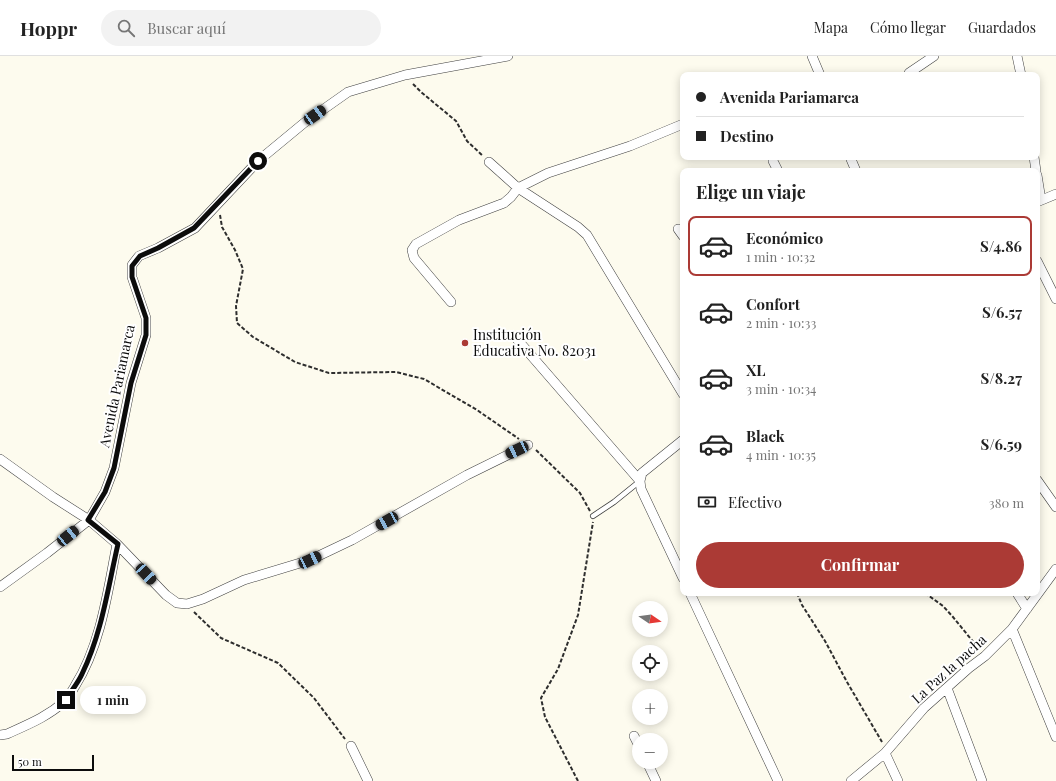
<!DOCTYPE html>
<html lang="es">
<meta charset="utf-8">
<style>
:root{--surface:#fff;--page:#f2f2f2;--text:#222;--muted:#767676;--line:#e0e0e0;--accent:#ab3a35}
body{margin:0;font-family:"Playfair Display",serif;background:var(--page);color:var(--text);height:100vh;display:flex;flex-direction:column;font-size:15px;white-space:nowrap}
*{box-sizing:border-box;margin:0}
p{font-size:13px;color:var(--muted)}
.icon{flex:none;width:22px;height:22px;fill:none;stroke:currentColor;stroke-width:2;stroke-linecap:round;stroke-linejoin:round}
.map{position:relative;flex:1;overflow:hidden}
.sheet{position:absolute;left:680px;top:112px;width:360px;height:428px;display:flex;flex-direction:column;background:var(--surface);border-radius:8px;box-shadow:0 2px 10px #0003}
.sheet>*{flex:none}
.hud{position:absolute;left:680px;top:16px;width:360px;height:88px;border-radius:8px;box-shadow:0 2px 10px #0003;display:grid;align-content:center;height:88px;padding:0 16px;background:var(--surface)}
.needle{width:26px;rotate:103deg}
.controls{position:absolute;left:632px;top:545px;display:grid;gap:8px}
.controls a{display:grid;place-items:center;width:36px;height:36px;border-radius:50%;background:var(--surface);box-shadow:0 2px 10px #0003;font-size:20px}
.scale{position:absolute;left:12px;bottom:10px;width:82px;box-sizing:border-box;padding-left:4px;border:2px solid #0c0c0c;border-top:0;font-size:11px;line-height:14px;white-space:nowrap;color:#0c0c0c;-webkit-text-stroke:3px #fff;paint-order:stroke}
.end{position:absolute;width:18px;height:18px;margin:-9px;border:5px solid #0c0c0c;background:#fff;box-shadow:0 0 0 2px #fff}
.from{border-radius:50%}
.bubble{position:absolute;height:28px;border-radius:14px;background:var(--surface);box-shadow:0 2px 10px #0003;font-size:13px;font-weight:700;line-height:28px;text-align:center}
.car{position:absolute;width:12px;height:24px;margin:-12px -6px;border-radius:5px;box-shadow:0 0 3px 1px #0007;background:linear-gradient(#222 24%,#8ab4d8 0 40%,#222 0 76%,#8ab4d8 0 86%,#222 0)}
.hud b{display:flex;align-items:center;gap:14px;height:38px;font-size:15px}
.hud b+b{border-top:1px solid var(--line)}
.hud i{width:10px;height:10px;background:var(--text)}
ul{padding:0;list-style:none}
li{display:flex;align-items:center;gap:12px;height:60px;margin:0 8px 6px;padding:0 8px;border:2px solid transparent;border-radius:8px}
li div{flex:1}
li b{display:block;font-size:15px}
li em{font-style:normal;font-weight:700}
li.on{border-color:var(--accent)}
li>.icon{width:36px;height:36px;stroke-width:1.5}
h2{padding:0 16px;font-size:18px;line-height:48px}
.pay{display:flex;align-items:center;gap:10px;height:44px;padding:0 16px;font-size:15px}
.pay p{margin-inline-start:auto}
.cta{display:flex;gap:8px;margin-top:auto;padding:8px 16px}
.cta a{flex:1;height:46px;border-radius:24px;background:var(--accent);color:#fff;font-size:16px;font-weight:700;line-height:46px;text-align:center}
header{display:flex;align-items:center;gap:24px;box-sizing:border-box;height:56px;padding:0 20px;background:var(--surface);border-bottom:1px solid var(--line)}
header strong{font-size:19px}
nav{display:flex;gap:22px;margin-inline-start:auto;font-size:14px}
.search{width:280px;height:36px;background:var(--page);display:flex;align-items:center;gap:10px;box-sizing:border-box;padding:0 14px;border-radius:22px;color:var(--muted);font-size:15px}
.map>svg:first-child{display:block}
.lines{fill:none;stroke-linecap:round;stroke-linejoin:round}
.service-casing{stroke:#3f3f3f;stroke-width:6}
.minor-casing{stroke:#3f3f3f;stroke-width:10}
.path{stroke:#2e2e2e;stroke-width:2;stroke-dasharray:4 2;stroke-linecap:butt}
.service{stroke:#fff;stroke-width:4.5}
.minor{stroke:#fff;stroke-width:9}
.route{stroke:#0c0c0c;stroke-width:5}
.poi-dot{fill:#ab3a35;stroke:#fff;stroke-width:1.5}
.labels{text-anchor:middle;stroke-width:4;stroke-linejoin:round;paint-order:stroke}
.poi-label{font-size:14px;fill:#0c0c0c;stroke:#fff;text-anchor:start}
.street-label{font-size:14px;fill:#0c0c0c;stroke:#fff}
</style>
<header>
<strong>Hoppr</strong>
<div class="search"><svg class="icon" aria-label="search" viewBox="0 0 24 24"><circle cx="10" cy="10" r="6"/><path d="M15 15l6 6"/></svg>Buscar aquí</div>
<nav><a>Mapa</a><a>Cómo llegar</a><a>Guardados</a></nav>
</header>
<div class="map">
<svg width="1056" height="725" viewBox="0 0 1056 725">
<rect width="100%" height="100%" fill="#fdfbee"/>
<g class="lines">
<g class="service-casing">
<path id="service" d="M593,460l21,-14 26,-21"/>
</g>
<g class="minor-casing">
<path id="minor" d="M812,0l8,19
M1017,0l4,19
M909,17l25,-17
M850,101l6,14
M1034,101l2,14
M773,105l5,10
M489,106l29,26 60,39 9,8 96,159
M1037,119l4,25
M1037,146l19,-8
M678,173l5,7
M1037,205l19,38
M451,246l-37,-44 -2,-8 4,-6 43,-24 45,-17 7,-6 7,-9 30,-15 82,-27 53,-22
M516,282l124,143 1,8 42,89
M0,403l53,38 36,23 28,24 49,51 11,8 10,1 16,-5 41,-19 66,-20 42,-20 115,-65 61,-30
M1037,424l19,27
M640,425l2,-8 41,-33
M0,531l47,-34 42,-33 16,-28 9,-24 17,-85 15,-48v-17l-14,-41v-12l7,-9 19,-8 37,-20 63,-67 46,-38 44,-31 57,-17 103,-19
M690,537l88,188
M1017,537l10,16
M1012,573l44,108
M947,632l35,93
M0,679l7,-1c22,-10 40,-17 58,-33 4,-4 7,-10 10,-15 26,-41 33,-96 42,-142
M634,680l5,10
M351,690l17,35
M885,697l13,28
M647,706l9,19
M851,725l34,-28 39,-45 45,-40 16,-12 27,-27 44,-60"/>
</g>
<path class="path" d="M413,28l8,8 35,29 11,20 16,15
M220,159l2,12 13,23 8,19 -7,37 1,17 16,14 42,25 34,11 67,-1 28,7 53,31 42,29
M536,394l44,43 10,18
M797,537l5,12 23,36 22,41 35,60
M925,537l18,13 10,11 26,32
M194,556l27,26 57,25 36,35 31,41
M578,725l-33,-64 -4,-19 17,-29 20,-54 15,-93"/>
<use href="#service" class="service"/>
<use href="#minor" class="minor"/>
</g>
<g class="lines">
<path class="route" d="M66,644c5,-9 12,-17 16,-26 20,-41 26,-87 36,-130l-30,-24 17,-28 9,-24 17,-85 15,-48v-17l-14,-41v-11l8,-10 18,-8 36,-20 64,-67"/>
</g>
<circle class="poi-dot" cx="465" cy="287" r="4"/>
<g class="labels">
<g class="poi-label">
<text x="473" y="284">Institución<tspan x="473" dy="16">Educativa No. 82031</tspan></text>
</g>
<g class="street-label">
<text transform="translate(117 330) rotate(-78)" y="5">Avenida Pariamarca</text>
<text transform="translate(949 613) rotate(-42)" y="5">La Paz la pacha</text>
</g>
</g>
</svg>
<div class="controls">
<a><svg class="needle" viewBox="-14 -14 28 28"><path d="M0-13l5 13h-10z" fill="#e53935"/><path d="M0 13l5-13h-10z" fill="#767676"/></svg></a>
<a><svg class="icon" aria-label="locate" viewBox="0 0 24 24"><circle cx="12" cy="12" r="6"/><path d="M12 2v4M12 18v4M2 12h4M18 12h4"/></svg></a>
<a>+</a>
<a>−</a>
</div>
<div class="scale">50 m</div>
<i class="end from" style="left:258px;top:105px"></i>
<i class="end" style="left:66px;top:644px"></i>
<div class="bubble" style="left:80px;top:630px;width:66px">1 min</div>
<i class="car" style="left:315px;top:59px;rotate:55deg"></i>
<i class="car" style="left:517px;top:394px;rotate:245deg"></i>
<i class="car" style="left:387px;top:465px;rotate:241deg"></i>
<i class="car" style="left:68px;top:480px;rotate:51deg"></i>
<i class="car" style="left:310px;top:504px;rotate:65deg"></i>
<i class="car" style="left:146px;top:518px;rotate:137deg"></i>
<div class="hud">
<b><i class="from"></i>Avenida Pariamarca</b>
<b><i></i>Destino</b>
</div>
<section class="sheet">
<h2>Elige un viaje</h2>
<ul>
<li class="on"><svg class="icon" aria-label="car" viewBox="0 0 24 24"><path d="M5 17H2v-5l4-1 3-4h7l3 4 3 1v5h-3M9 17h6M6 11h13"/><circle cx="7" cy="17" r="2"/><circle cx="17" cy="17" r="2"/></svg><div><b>Económico</b><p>1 min · 10:32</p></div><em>S/4.86</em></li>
<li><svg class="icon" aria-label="car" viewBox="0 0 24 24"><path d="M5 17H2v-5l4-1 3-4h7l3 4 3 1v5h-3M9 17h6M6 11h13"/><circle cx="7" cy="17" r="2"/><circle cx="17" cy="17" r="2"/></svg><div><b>Confort</b><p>2 min · 10:33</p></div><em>S/6.57</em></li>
<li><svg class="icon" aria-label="car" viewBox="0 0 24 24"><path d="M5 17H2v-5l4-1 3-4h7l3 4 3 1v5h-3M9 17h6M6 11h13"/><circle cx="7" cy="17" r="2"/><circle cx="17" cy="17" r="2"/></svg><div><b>XL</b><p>3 min · 10:34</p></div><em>S/8.27</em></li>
<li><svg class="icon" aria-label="car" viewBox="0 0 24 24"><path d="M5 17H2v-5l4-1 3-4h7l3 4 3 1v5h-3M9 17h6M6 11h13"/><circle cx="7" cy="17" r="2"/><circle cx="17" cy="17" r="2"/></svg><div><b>Black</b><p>4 min · 10:35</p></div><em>S/6.59</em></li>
</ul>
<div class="pay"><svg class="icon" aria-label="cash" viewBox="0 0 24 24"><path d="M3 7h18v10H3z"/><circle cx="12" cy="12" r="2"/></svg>Efectivo<p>380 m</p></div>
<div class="cta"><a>Confirmar</a></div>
</section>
</div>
